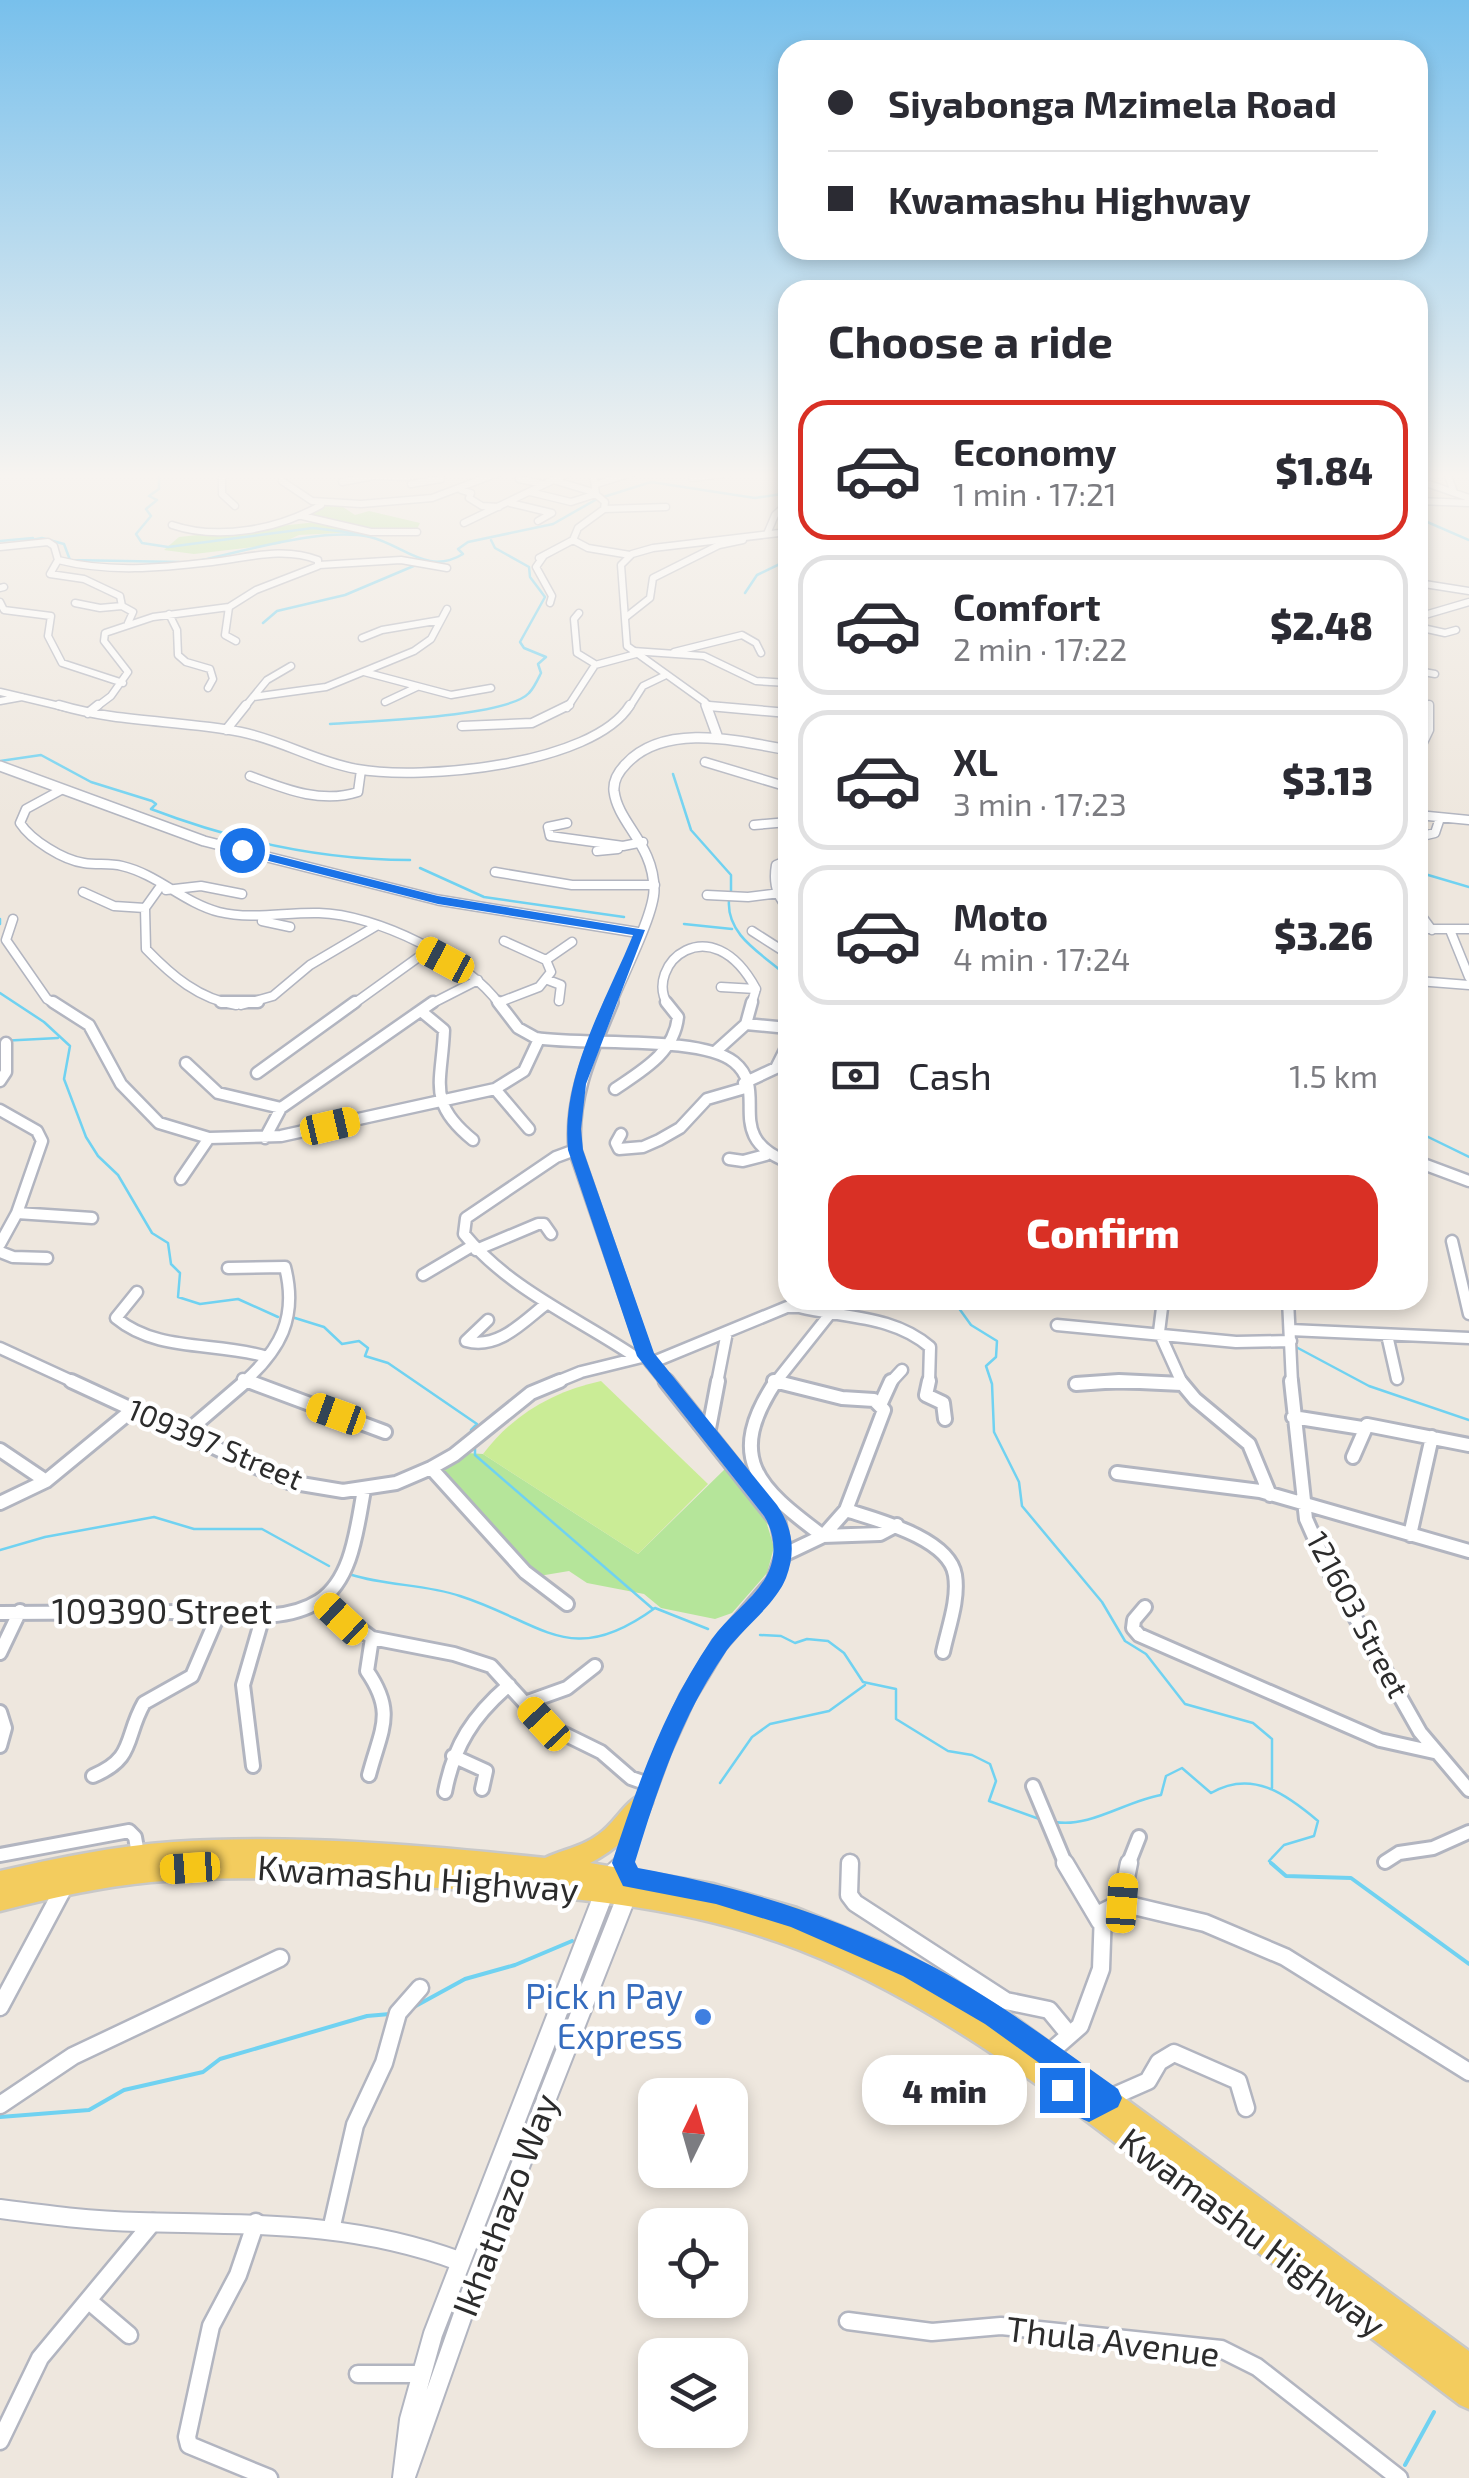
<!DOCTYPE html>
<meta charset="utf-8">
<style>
:root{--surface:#fff;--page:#f7f7f7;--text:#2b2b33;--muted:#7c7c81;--line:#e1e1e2;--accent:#d93025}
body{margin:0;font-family:"Exo 2",sans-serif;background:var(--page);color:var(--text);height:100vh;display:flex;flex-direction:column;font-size:38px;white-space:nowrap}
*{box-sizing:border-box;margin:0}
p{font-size:32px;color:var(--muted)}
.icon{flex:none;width:55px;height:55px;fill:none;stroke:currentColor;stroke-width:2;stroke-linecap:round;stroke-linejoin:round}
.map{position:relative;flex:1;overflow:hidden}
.sheet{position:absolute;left:778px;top:280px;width:650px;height:1030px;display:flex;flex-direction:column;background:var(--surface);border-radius:30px;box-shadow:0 5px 15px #0003}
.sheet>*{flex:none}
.banner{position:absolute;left:778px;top:40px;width:650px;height:220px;border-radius:30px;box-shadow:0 5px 15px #0003;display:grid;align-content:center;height:220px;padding:0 50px;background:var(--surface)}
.needle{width:65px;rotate:5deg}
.buttons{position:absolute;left:638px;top:2078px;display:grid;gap:20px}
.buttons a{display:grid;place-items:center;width:110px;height:110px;border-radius:20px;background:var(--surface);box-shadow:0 5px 15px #0003;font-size:50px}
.end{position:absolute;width:45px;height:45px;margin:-22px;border:12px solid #1a73e8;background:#fff;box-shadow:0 0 0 5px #fff}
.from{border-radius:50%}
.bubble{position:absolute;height:70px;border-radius:30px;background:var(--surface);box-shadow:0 5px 15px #0003;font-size:32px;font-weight:800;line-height:70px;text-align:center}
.car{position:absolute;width:30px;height:60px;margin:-30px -15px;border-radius:12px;box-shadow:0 0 8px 2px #0007;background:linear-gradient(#f5c518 24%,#345 0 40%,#f5c518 0 76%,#345 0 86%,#f5c518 0)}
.banner b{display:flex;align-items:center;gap:35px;height:95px;font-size:38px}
.banner b+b{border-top:2px solid var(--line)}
.banner i{width:25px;height:25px;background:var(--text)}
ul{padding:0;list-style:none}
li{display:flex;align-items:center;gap:30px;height:140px;margin:0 20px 15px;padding:0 30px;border:5px solid var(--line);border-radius:30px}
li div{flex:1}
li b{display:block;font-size:38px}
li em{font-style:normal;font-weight:800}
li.on{border-color:var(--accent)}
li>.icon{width:90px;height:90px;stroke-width:1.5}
h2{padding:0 50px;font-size:45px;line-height:120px}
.pay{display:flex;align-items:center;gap:25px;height:110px;padding:0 50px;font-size:38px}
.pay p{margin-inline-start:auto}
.cta{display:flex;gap:20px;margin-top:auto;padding:20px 50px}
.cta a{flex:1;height:115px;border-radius:30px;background:var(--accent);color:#fff;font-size:40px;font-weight:800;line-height:115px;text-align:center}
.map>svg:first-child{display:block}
.green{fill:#b5e59a}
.pitch{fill:#caec96}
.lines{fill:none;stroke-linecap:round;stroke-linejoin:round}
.stream-far1{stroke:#70d2f1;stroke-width:2.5}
.stream{stroke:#70d2f1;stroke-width:4}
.minor-far4-casing{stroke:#b2b5c0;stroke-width:9}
.minor-far3-casing{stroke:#b2b5c0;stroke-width:11}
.minor-far2-casing{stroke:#b2b5c0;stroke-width:15}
.minor-far1-casing{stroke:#b2b5c0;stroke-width:18}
.minor-casing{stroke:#b2b5c0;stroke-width:21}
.tertiary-far4-casing{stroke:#b2b5c0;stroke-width:9}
.tertiary-far3-casing{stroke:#b2b5c0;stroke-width:12}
.tertiary-far2-casing{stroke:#b2b5c0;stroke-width:16}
.tertiary-far1-casing{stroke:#b2b5c0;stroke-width:19}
.tertiary-casing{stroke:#b2b5c0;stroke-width:22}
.primary-casing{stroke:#c8c8c8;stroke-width:5}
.minor-far4{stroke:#fff;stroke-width:6}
.minor-far3{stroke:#fff;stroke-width:8}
.minor-far2{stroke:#fff;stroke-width:10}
.minor-far1{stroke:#fff;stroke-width:12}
.minor{stroke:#fff;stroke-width:16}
.tertiary-far4{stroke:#fff;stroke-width:6}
.tertiary-far3{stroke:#fff;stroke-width:9}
.tertiary-far2{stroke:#fff;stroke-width:11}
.tertiary-far1{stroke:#fff;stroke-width:14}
.tertiary{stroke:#fff;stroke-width:18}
.primary{fill:#f3cc5e;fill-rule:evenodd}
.route{fill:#1a73e8}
.shop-dot{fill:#3f7fe0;stroke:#fff;stroke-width:4}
.labels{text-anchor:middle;stroke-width:9;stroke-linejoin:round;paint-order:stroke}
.street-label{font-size:30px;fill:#2c2c2c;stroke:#fff}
.near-street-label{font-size:35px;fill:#2c2c2c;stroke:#fff}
.near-shop-label{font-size:35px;fill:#366cbe;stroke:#fff;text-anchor:end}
</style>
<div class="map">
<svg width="1469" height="2478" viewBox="0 0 1469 2478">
<rect width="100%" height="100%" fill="#eee7de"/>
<path class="green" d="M329,505h11l15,10 14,-4 51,12 -3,6 -118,6 -20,9 -85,10 -30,-4 15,-13 138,-15 -9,-8z
M467,1453l16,1 155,100 87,-85 41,52 8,26 -7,26 -35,40 -17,6 -54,-11 -17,-14 -57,-11 -18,-12 -30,5 -12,-8 -86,-96z"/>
<path class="pitch" d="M601,1381l107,103 -70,70 -155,-100c29,-39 71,-63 118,-73z"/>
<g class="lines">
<path class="stream-far1" d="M159,473v16l-10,7 8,4 -11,9 5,7 -15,18 6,9 26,4 145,-19 50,6
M1418,518l51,22
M0,541l33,-3
M21,542l21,-4 22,6 6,16 109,2
M202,560c47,-10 121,-33 168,-23 34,8 57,39 93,17l-5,-5 10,-7 85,-18 44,-25 54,-17 104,16 33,-5
M745,593l12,-18 31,-15
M263,623l14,-12 68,-16 71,-30
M330,724c38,-3 177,-7 199,-31 5,-5 9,-14 12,-20l-3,-9 8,-7 -22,-9 -4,-6 25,-45 -15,-20 -1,-10 -34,-19 -4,-8
M0,761l41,-6 50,27 61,19 4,3 -5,5c84,32 168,51 259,51
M673,774l18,56 40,45v17
M420,868l64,29 140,20
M1418,872l51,15
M729,900c-3,37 36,55 59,77
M0,919v5
M684,924l48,5
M0,993l44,29 26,24 -6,33 22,58 12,19 20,19 34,58 16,10 3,21 9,9 -2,24 22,7 38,-5 40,18
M0,1041l58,-3
M1418,1132l51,25
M953,1300l18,25 26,16 -1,16 -10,9 6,18 2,48 25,50 3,24 80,96 23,39 21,13 39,50 68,19 19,16v49
M295,1318l29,9 18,17 17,-3 9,7 -3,8 23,7 89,61 -6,6
M1296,1347l73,39 100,34
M475,1449v6l178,154
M0,1550l45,-13 109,-20 40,12h68l67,37
M352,1575c35,11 73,9 108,21 84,27 110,74 195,12l53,21
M760,1635l21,1 14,7 12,-4 21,2 16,12 19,29 33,7v30l52,32 24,4 18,9 6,17 -7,20 53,19
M720,1783l32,-46 18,-13 59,-13 36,-26
M1055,1822c35,6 71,-21 106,-27l5,-19 16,-8 29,25c41,-24 75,1 107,28l-4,15 -30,9 -15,16 5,4"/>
<path class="stream" d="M1271,1863l15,13 65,2 118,86
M412,2008l53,-29 50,-14 57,-24
M0,2117l89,-7 35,-20 79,-18 17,-13 147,-43 23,-2
M1405,2465l29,-53"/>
<g class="minor-far4-casing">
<path id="minor-far4" d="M222,473v21l13,12
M1447,473l7,19
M692,478l38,-5
M519,479l24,5
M553,480l40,12 12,10 -1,7 -26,19 -5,12 15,8 42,7
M282,481l30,20 49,3 71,-6 66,-25
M342,482l31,-6 35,1
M411,484l30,-5
M597,484l35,-11
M1429,484l40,14
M461,490l10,3 -2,5 13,8 17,1
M530,492l41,10 25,-8 -3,-21
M1418,501l51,2
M510,503l42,10 -14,8
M604,509l62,-2
M302,516l69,16h46
M464,523l104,-50
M172,525c47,16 107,4 149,-20
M767,534l8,-19 13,-12
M0,547l48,-5 6,4 4,14c51,13 102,8 154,2 35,-4 71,-16 106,-2v6l-62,24 -27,17
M543,557l-7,10 16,29 -2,7
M539,558l34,-18
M58,560l-8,14 34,5 36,17 2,10 11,6 -5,11
M319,565l82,-5 46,8
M1418,583l51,8
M0,588l4,-1
M0,602l4,8 47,6 -3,20 14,27 61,20
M75,603l25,5 22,-2
M229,607l-4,28 11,6
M579,613l-5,6 3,34 18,11
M169,614l8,16 1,25 8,7 24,7 3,10 -5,9
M626,617l24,-19 3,-20 66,-33 24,-5
M1418,627l27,6 11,-3
M362,638l20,-8 59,-10
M633,651l71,5 52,25 32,2
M674,652l68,-17 14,8 5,10
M1418,671l17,3
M364,672l87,23 40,-7
M0,692l68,16
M1418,694l11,14
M253,697l73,-10 88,-36 17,-12 16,-30
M0,701l22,-4
M385,702l32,-15
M709,706l21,2
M95,708l16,-12 17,-24 -24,-31 1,-8 48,-16 76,-10
M244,708l23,-28 24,-14
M567,708l28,-43 41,-11
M629,708l14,-22 23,-11"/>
</g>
<g class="minor-far3-casing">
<path id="minor-far3" d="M59,705c60,18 121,15 182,27 40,8 76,30 116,37 64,12 236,-4 273,-64
M709,706l79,7
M88,713l10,-8
M462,726l70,-3 37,-18
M226,730l20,-25
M1418,753l11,-23v-25
M705,762l83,25
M250,776c35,13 71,28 108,16l3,-22
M61,790l-35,19 -6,14c11,17 43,37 64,40 13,2 26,0 38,3 35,8 62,37 97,46 34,8 66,0 100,1 56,1 149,46 181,92
M1418,815l51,5
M567,823l-19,4 2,9 73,10 20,-4
M754,825l34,-3
M1418,837l17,-4 5,-15
M597,851l21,-2
M788,860l-12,5c-3,17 0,31 12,43
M495,872l77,13h83
M160,887l-15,21 1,41c26,27 53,50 90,56
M166,890l35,-4 41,8
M83,892l31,14 31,2
M707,895l41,2 40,-5
M1418,911l14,19
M13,919l-7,21 41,59 10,6
M262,921l28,6
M1418,929h51
M1450,930l19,47
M752,931l36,23
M546,960l26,-18
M548,980l13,5 -2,16
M1418,981l51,4
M721,987l35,2
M500,1002l39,-15 12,-15 -5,-12 -42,-19
M241,1005l32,-9 37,-31 66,-39
M352,1005l75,-54
M429,1005l49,-25
M668,1005c-25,-40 43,-100 88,-16l-5,16"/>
</g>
<g class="minor-far2-casing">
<path id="minor-far2" d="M53,1002l36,23 32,59 38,39 50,15 72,-2 214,-47 29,-18 15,-32
M221,1002h37
M498,1002l20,26 18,10c48,8 164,-3 198,24 37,30 -13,74 54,100
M421,1011l23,19c-2,53 -18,72 29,110
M746,1024l42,4
M715,1052l31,-28 6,-22
M186,1063l32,30 63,15
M257,1073l98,-71
M0,1081l6,-9v-29
M744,1083l32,-15 12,-24
M495,1089l34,40
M615,1089c28,-19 59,-36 63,-72l-12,-15
M0,1110l37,21 5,10 -25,72 -17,31
M621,1134l-5,9 3,6 24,-2 16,-7 21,-12 27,-29 38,-11
M265,1138l16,-30 152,-106
M575,1150l-19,7 -90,61 -2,16c46,56 114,84 173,124
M729,1159l14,2 23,-6
M1418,1162l51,19
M181,1179l28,-41
M17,1213l75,5
M1452,1241l17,73
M476,1250l62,-26h6l7,10
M0,1252l13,5 34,1
M228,1268l57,-1c13,51 -5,83 -42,116
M423,1275l49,-29
M137,1292l-21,26c42,35 100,23 151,39
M1163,1300l-4,32 23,51
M1288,1300l4,83
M488,1320l-22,21c32,9 57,-19 80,-37
M1057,1325l179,17 55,-1
M1290,1330l179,8
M1387,1335l10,44
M0,1348l76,35
M651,1363l136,-56h12c45,11 94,8 131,40l-1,36
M243,1379l12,4
M774,1381l9,2
M554,1383l27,-11 65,-16
M717,1383l10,-51
M775,1383l66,-83
M890,1383l12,-13
M1085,1383h84"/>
</g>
<g class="minor-far1-casing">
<path id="minor-far1" d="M71,1381l218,101 54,9 53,-8 35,-15 23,-13 77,-62 29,-12
M248,1381l137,51
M774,1381l68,17 32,2 10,10 -38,100 -23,26
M776,1381c-51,77 -19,106 47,155l-40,19
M929,1381l-3,14 17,8 2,16
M1180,1381l15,18 54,45 21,51
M1291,1381l15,138 23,52 91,161 49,58
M1076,1384l43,-3 63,3
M881,1403l10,-22
M1293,1417l69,11
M708,1434l10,-53
M183,1435l63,-54
M0,1450l46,31
M1353,1457l14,-32 102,20
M431,1468l94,104 42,32
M1117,1473l143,18 209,60
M0,1503l46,-22 85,-70
M846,1510c31,10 103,28 109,65 4,25 -7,53 -12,77
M1410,1535l22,-98
M823,1536l57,-2 17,-9
M321,1600l51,38 82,16 37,12 53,58 57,28 30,26 17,6
M1145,1607l-11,13 -1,8 6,7 241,105 54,12
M0,1613c61,0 123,-1 184,-1 43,0 96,14 135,-11 34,-22 38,-75 45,-111
M0,1653l20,-42
M525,1703l42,-15 28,-22
M0,1712l5,16 -5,18
M453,1756l33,15 -4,18
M253,1766l-10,-81 20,-69
M369,1775c12,-46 27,-62 -2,-104l5,-33
M93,1776c43,-18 31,-38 51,-73l48,-27 27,-63
M1033,1786l33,79
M445,1792c9,-47 28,-76 64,-107
M0,1855l129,-24 6,6 3,17
M1385,1862l14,-9 34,-5 36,-16
M1128,1865l11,-28"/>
</g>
<g class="minor-casing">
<path id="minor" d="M850,1863l-1,32 6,8 151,98 43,9 19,23
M1065,1863l35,59
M1121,1903l8,-40
M0,2007l63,-118
M1048,2054l32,-28 21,-57 2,-57 18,-9 84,20 80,34 184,115
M1107,2099l41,-18 11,-19 15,-9 64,28 8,27
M0,2105l73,-49 207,-98
M256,2222l-18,53 -27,51 -24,111 2,8 80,33
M331,2230l24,-105 29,-62 14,-50 22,-25
M89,2301l40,34
M848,2321l84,11 69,-6 220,23 36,18 142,111
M358,2374h64
M0,2441l40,-83 113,-136"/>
</g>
<g class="tertiary-far4-casing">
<path id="tertiary-far4" d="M1418,617l51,-15
M707,708l-2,-6 -78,-56 -6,-81 11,-11 21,-6 135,-16"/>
</g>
<g class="tertiary-far3-casing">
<path id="tertiary-far3" d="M706,705l12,33
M0,766l204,75 234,59 203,33
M611,1005c10,-27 43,-90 43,-115 0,-46 -36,-66 -40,-99 -1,-11 4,-19 12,-27 39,-42 113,-23 162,-14"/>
</g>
<g class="tertiary-far2-casing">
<path id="tertiary-far2" d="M612,1002c-20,49 -42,94 -37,148l71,206 22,27"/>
</g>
<g class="tertiary-far1-casing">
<path id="tertiary-far1" d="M621,1865l42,-114 24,-53 32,-53 55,-64 10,-29 -6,-30 -112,-141"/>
</g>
<g class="tertiary-casing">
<path id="tertiary" d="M0,2209c46,6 92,12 139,13 113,3 212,-1 320,39
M406,2476l68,-193 153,-388
M402,2478l7,-58 24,-86 178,-459 13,-12"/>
</g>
<g class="primary-casing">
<path id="primary" d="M642,1794l7,2 3,7c-13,26 -36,47 -62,60l123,21 84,24 83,34 74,38 48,28 467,343v58l-9,-4c-93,-70 -186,-140 -278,-211 -125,-96 -254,-199 -404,-252 -117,-42 -245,-47 -368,-56 -86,-6 -173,-12 -259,-4 -51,5 -101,16 -151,29v-40c57,-13 114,-25 173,-29 123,-8 249,3 372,16 19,-9 37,-11 54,-24 16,-11 26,-33 43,-40z"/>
</g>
<use href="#minor-far4" class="minor-far4"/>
<use href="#minor-far3" class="minor-far3"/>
<use href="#minor-far2" class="minor-far2"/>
<use href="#minor-far1" class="minor-far1"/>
<use href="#minor" class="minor"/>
<use href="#tertiary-far4" class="tertiary-far4"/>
<use href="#tertiary-far3" class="tertiary-far3"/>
<use href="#tertiary-far2" class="tertiary-far2"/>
<use href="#tertiary-far1" class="tertiary-far1"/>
<use href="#tertiary" class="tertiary"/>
<use href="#primary" class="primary"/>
</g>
<linearGradient id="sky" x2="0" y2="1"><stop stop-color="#78c0ec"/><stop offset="0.58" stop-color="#f7f4f0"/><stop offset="1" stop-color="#f7f4f0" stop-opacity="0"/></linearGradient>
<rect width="1469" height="820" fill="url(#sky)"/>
<path class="route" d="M242,847l196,49 207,34 -59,154 -5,45 2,21 71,203 123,152c16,23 19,47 9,73 -11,27 -42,49 -59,72 -46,66 -69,137 -92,212l3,6c99,18 193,46 282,92 71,35 134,84 198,129l4,9 -4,9 -29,15c-15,-6 -33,-18 -39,-32l4,-9 6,-3 -75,-54 -82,-48 -112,-49 -75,-23 -93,-18 -11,-23c26,-80 52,-154 100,-224 15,-22 43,-40 55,-64 10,-18 8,-42 -3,-59l-127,-160 -69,-206c-7,-75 37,-147 65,-215l-195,-31 -201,-51z"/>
<circle class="shop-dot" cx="703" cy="2017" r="10"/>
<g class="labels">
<g class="street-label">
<text transform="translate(215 1445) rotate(23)" y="10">109397 Street</text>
<text transform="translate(1357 1615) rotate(62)" y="10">121603 Street</text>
</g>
<g class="near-street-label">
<text x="162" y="1624">109390 Street</text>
<text transform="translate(418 1879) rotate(4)" y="12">Kwamashu Highway</text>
<text transform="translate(506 2205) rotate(-69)" y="12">Ikhathazo Way</text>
<text transform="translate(1252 2233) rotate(37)" y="12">Kwamashu Highway</text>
<text transform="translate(1113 2342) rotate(7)" y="12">Thula Avenue</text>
</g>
<g class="near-shop-label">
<text x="683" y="2009">Pick n Pay<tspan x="683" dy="40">Express</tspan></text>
</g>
</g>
</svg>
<div class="buttons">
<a><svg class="needle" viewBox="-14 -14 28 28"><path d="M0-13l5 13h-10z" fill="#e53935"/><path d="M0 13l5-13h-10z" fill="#7c7c81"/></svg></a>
<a><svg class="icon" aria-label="locate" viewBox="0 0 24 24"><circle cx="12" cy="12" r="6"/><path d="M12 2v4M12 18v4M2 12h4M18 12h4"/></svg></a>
<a><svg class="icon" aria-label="layers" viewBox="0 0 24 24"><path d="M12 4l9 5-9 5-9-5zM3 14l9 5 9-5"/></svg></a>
</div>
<i class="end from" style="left:242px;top:850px"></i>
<i class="end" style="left:1062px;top:2090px"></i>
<div class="bubble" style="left:862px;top:2055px;width:165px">4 min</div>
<i class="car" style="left:445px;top:960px;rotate:298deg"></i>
<i class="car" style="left:330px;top:1126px;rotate:77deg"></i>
<i class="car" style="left:336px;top:1414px;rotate:290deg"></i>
<i class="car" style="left:341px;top:1619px;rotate:313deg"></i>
<i class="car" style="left:544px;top:1724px;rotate:317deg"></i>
<i class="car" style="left:190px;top:1868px;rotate:266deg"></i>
<i class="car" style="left:1122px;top:1903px;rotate:4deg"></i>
<div class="banner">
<b><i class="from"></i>Siyabonga Mzimela Road</b>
<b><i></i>Kwamashu Highway</b>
</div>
<section class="sheet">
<h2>Choose a ride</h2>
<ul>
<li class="on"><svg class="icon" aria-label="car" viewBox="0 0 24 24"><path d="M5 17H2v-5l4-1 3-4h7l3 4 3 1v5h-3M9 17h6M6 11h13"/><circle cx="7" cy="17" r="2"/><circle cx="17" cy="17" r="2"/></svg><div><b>Economy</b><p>1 min · 17:21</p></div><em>$1.84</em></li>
<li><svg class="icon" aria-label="car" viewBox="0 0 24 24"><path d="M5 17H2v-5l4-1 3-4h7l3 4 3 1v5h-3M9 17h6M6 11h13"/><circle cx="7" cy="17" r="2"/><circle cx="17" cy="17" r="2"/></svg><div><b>Comfort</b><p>2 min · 17:22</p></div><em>$2.48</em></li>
<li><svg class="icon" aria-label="car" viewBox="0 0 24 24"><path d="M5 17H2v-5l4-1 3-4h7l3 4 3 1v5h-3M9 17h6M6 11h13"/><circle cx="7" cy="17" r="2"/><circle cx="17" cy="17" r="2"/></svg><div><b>XL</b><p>3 min · 17:23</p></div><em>$3.13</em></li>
<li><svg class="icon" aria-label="car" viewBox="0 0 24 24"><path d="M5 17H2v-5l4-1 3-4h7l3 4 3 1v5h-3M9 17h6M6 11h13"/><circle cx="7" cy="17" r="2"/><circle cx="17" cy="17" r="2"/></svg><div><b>Moto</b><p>4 min · 17:24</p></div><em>$3.26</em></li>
</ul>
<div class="pay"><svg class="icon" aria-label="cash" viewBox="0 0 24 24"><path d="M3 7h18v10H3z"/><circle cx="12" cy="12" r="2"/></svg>Cash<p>1.5 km</p></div>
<div class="cta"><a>Confirm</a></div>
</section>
</div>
